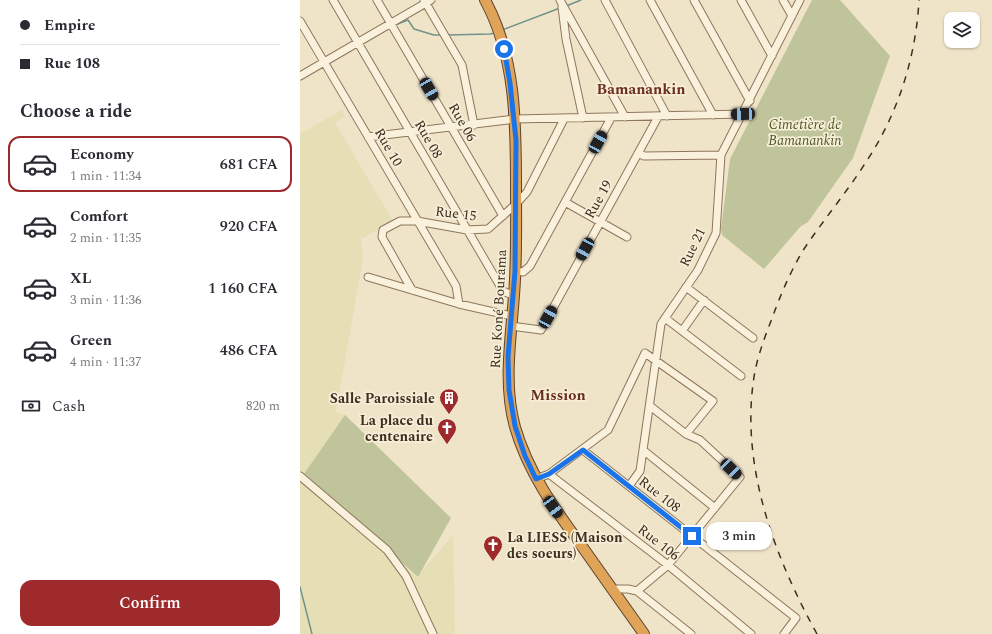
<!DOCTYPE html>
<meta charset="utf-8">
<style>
:root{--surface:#fff;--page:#f2f2f3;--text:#2b2b33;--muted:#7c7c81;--line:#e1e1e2;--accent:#9e2a2b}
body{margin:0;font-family:Spectral,serif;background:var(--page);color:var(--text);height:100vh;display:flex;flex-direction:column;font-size:15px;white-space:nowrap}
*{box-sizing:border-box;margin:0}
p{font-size:13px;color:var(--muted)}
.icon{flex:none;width:22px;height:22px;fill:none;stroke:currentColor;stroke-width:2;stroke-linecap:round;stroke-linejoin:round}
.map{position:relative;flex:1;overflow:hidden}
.drawer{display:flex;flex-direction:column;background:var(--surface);width:300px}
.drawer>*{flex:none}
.guide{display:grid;align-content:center;height:88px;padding:0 20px;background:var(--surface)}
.tools{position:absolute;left:644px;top:12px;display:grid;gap:8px}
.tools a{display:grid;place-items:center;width:36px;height:36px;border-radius:8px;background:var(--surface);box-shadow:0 1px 3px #0004;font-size:20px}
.end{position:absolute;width:18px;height:18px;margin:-9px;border:5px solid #1a73e8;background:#fff;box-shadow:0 0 0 2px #fff}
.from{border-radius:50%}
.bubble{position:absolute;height:28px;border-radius:12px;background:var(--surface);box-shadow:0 1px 3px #0004;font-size:13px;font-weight:600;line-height:28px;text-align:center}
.car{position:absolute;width:12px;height:24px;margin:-12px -6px;border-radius:5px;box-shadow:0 0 3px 1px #0007;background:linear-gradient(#222 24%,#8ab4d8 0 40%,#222 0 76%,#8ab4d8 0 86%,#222 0)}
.guide b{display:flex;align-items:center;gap:14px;height:38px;font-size:15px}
.guide b+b{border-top:1px solid var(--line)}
.guide i{width:10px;height:10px;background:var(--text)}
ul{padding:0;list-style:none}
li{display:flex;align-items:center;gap:12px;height:56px;margin:0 8px 6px;padding:0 12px;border:2px solid transparent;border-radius:12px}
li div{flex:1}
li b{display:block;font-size:15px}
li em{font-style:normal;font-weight:600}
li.current{border-color:var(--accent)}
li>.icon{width:36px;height:36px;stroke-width:1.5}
h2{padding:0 20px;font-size:18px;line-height:48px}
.pay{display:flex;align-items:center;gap:10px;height:44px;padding:0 20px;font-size:15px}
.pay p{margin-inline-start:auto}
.button{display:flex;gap:8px;margin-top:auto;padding:8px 20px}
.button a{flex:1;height:46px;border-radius:12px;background:var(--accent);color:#fff;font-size:16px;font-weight:600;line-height:46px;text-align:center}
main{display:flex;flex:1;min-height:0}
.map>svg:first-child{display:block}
.farmland{fill:#e6deb5}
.cemetery{fill:#bfc49a}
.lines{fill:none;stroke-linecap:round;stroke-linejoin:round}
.stream{stroke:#6f938a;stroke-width:1.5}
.minor-casing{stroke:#8d765c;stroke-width:9}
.highway-casing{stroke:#5b4430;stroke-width:12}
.minor{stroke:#faf1dc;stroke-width:7}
.highway{stroke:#e0a458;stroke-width:10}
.rail{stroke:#3d2e20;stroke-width:1.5;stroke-dasharray:7 7;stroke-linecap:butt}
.route{stroke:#1a73e8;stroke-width:5}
.labels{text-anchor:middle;stroke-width:3.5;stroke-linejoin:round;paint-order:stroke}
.street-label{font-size:14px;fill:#3d2e20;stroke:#f7eed8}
.park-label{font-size:14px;font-style:italic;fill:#4d5a26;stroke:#f7eed8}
.poi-label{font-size:14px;font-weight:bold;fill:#3d2e20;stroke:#f7eed8;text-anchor:end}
.neighbourhood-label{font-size:15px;font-weight:bold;fill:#6b2e1e;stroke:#f7eed8}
</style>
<main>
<section class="drawer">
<div class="guide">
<b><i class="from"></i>Empire</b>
<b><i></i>Rue 108</b>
</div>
<h2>Choose a ride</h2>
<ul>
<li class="current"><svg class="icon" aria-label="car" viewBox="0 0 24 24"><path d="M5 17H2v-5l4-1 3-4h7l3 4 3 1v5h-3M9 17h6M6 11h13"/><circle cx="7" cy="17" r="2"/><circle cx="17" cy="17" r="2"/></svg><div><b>Economy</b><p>1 min · 11:34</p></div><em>681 CFA</em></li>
<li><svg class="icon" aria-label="car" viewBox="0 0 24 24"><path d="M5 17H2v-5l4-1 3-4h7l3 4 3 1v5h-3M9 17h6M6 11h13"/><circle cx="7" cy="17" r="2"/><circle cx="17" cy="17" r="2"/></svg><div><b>Comfort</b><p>2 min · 11:35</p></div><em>920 CFA</em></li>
<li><svg class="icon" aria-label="car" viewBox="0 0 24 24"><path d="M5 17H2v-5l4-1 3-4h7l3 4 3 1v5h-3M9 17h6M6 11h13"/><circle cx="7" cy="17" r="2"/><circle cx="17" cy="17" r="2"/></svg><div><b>XL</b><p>3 min · 11:36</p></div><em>1 160 CFA</em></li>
<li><svg class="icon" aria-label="car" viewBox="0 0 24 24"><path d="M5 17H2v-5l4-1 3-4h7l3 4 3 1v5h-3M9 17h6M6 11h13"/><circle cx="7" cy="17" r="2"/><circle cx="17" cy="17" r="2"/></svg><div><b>Green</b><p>4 min · 11:37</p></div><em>486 CFA</em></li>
</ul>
<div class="pay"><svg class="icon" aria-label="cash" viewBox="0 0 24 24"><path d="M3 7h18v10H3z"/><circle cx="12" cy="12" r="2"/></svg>Cash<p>820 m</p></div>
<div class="button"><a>Confirm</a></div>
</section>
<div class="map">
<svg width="692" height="634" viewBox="0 0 692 634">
<rect width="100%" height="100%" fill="#f0e4c8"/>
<path class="farmland" d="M42,110l3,6 -10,7 58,98 -32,18 2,19 -27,154 9,3 -40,59 112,103 36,-42 2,97 -2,2h-153v-500z"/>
<path class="cemetery" d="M512,0h28l50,56 -37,102 -45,64 -8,5 -36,42 -42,-34 -1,-6 9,-70z
M45,415l106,103 -33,59 -114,-103z"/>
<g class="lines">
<path class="stream" d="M266,6l15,-6
M95,25l13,-5 6,9 20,6h7
M202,30l58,-22
M147,35l43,-1 5,-1
M6,76l7,-4
M0,587l12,47"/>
<g class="minor-casing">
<path id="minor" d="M33,0l170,291 11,5
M77,0l126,216
M124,0l38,65 12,60
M260,0l65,117
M305,0l62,116
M350,0l63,115
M394,0l56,101
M441,0l31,56
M483,0l9,16
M262,7l4,32 17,79
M0,21l156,265 3,18
M0,76l131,-76
M68,137l147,-18 228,-5
M338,153l6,3 77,-1
M265,202l62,35
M215,271l8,1 7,-6 81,-148
M68,277l91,27 53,12
M386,287l67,51
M112,290l-30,-53 1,-7 17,-9h17l50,9 21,-1 28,-25 11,-12 37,-73
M365,318l76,58
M211,326l30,4 117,-213
M382,331l22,-31
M283,450l213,168 -12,16
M343,450l72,58
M249,474l119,91 83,69
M0,476l87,74 19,26 27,58
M236,479l13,-5 59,-44 37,-77 68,48 -27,33
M329,486l11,-15 21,-147 37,-54 18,-37 5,-78 79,-155
M312,589h16l9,2 54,43
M337,591l31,-26 72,-88 -40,-37 -14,-6 -36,-28"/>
</g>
<g class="highway-casing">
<path id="highway" d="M185,0c31,57 31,123 31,186 0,36 1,73 -2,109 -3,44 -11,89 1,132 13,45 39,81 66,118 21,30 42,59 63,89"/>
</g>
<use href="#minor" class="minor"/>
<use href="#highway" class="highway"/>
<path class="rail" d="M517,634c-42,-76 -77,-168 -63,-257 3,-19 10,-38 17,-56 9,-25 19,-49 33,-72 20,-30 43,-57 62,-87 32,-48 50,-105 53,-162"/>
</g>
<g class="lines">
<path class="route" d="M204,49l6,34 6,57 -1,131 -7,86 1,33 6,36 10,30 11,23 13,-5 34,-24 109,86"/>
</g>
<defs>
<g id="building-pin" transform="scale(1)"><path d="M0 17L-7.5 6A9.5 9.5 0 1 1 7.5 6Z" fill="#9e2a2b" stroke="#f7eed8"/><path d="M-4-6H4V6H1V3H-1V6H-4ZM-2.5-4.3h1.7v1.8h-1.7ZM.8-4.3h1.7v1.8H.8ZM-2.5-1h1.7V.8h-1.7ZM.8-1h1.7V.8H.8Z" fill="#fff"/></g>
<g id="church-pin" transform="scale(1)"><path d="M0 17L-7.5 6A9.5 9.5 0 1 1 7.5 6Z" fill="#9e2a2b" stroke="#f7eed8"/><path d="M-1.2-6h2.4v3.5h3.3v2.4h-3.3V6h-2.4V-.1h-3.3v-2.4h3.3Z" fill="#fff"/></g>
</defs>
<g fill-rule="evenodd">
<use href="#building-pin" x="149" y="398"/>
<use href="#church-pin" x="147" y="428"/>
<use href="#church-pin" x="193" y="545"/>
</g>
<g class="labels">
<g class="street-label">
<text transform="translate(163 122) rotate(60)" y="5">Rue 06</text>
<text transform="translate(129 139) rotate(60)" y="5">Rue 08</text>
<text transform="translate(89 147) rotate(60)" y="5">Rue 10</text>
<text transform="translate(298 199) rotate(-61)" y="5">Rue 19</text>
<text transform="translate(156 213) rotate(7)" y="5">Rue 15</text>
<text transform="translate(392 247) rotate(-64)" y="5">Rue 21</text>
<text transform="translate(198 309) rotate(-87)" y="5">Rue Koné Bourama</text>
<text transform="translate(360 494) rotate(38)" y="5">Rue 108</text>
<text transform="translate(359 542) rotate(38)" y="5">Rue 106</text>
</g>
<g class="park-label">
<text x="505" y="129">Cimetière de<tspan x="505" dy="16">Bamanankin</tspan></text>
</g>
<g class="poi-label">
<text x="135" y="403">Salle Paroissiale</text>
<text x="133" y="425">La place du<tspan x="133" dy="16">centenaire</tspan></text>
<text x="207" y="542" text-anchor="start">La LIESS (Maison<tspan x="207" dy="16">des soeurs)</tspan></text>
</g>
<g class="neighbourhood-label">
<text x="341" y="94">Bamanankin</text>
<text x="258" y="400">Mission</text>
</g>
</g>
</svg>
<div class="tools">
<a><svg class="icon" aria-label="layers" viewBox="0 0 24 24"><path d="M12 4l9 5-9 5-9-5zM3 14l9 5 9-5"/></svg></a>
</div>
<i class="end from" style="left:204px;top:49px"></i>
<i class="end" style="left:392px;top:536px"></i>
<div class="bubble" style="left:406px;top:522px;width:66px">3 min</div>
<i class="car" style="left:129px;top:89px;rotate:150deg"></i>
<i class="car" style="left:443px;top:114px;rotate:268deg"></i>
<i class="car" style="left:298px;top:142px;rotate:29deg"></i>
<i class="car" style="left:285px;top:249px;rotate:209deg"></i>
<i class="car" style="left:248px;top:317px;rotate:29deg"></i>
<i class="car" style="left:431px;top:469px;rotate:134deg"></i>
<i class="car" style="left:253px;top:507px;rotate:144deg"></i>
</div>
</main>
